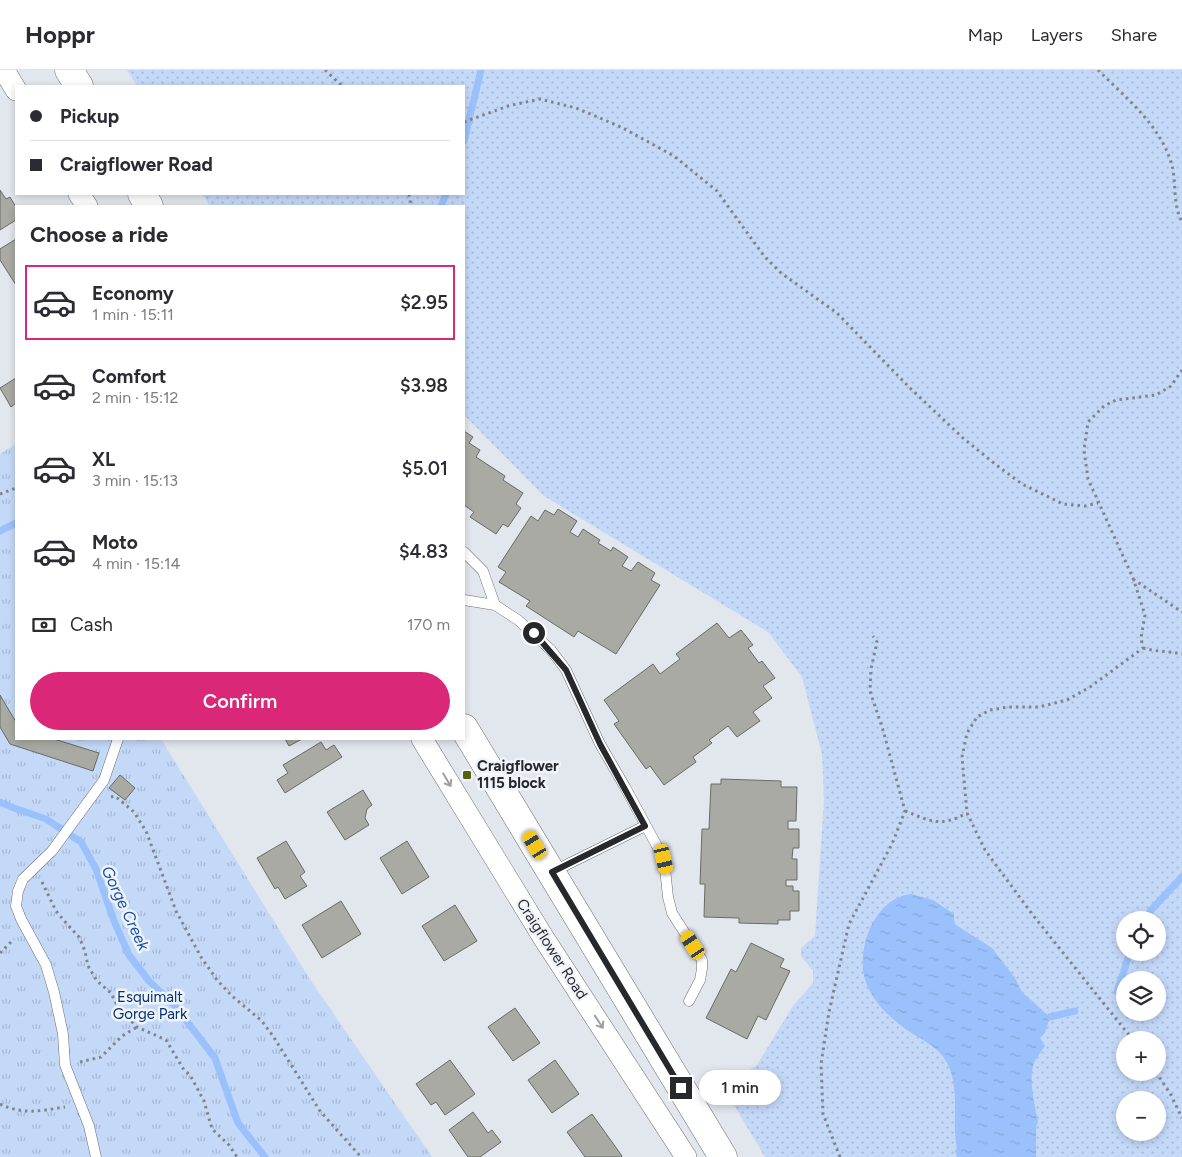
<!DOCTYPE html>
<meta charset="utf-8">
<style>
:root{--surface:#fff;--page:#f7f7f7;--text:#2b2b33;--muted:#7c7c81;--line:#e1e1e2;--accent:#db2777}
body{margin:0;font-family:Figtree,sans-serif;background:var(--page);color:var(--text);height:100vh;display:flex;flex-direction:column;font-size:19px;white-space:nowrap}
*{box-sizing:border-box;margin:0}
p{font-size:16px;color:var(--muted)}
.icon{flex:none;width:28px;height:28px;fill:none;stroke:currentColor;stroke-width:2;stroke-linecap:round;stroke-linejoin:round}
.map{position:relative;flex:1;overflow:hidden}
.sheet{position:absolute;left:15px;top:135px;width:450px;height:535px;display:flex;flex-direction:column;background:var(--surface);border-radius:0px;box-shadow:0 2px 8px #0003}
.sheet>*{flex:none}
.top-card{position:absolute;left:15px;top:15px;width:450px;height:110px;border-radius:0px;box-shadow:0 2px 8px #0003;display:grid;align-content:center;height:110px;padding:0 15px;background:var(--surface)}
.controls{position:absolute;left:1116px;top:841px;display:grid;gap:10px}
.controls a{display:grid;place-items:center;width:50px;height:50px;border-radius:50%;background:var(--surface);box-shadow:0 2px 8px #0003;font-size:25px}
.end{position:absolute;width:22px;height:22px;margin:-11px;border:6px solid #26282b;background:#fff;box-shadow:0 0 0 2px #fff}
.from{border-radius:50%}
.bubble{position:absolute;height:35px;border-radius:18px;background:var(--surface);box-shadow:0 2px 8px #0003;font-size:16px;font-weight:600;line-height:35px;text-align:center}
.car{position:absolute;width:15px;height:30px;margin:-15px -8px;border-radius:6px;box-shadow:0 0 4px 1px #0007;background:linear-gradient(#f5c518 24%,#345 0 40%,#f5c518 0 76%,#345 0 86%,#f5c518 0)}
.top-card b{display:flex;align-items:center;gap:18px;height:48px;font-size:19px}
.top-card b+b{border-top:1px solid var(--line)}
.top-card i{width:12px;height:12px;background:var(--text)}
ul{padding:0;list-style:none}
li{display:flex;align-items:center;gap:15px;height:75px;margin:0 10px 8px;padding:0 5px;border:2px solid transparent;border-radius:0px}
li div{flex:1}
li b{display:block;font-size:19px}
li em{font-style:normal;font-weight:600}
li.current{border-color:var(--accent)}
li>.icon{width:45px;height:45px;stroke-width:1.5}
h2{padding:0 15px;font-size:22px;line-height:60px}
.pay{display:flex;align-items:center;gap:12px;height:55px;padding:0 15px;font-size:19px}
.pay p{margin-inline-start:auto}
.button{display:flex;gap:10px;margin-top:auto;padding:10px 15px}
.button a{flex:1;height:58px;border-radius:30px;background:var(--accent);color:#fff;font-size:20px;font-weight:600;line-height:58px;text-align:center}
header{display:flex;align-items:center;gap:30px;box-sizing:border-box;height:70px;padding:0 25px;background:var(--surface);border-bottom:1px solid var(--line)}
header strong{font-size:24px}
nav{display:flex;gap:28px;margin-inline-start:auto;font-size:18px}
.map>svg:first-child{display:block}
.grass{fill:url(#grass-dots);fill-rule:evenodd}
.park{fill:url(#park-tufts)}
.water{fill:url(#water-ripples)}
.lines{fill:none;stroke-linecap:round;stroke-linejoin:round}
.stream{stroke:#9bc1fc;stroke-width:7}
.building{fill:#a8aaa3;stroke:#696c65}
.lane-casing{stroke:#6a6e74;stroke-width:11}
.street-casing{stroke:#6a6e74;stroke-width:22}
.secondary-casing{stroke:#6a6e74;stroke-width:29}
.path{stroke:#828489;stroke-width:3;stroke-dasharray:2.5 4;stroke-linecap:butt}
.lane{stroke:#fff;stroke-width:10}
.street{stroke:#fff;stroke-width:21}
.secondary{stroke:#fff;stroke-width:28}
.oneway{stroke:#9d9ea0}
.route{stroke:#26282b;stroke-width:6}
.poi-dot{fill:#52640e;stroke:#eff3fa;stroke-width:2}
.labels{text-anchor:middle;stroke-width:5;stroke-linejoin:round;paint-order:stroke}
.poi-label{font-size:15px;font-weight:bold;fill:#26282b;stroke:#eff3fa;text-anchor:start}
.street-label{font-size:15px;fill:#26282b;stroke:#eff3fa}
.park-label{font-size:15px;fill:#073271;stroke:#eff3fa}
.water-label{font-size:16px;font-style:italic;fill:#1951a5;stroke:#eff3fa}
</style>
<header>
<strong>Hoppr</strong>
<nav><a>Map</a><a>Layers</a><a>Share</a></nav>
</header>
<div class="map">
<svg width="1182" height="1087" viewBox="0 0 1182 1087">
<defs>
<pattern id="grass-dots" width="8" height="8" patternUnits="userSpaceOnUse" patternTransform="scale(1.25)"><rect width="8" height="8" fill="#c4d8f8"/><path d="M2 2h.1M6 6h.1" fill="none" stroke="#a8b9d5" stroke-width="1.8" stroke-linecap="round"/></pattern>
<pattern id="park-tufts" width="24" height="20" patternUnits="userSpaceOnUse" patternTransform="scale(1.25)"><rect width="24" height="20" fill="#c4d8f8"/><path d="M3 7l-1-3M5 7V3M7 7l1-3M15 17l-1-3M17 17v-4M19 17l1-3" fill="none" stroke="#a8b9d5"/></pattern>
<pattern id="water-ripples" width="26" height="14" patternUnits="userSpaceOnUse" patternTransform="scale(1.25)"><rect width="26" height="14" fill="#9bc1fc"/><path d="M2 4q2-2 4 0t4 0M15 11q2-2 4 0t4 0" fill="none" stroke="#85a6d8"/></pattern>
</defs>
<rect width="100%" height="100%" fill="#e2e6ed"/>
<path class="grass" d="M127,0h1055v1087h-417l-42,-70 34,-22 36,-59 20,-23v-12l-12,-15v-8l14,-12 9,-136 -2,-46 -20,-77 -34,-45 -224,-136 -80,-81v-209h-254l-8,-12h262v-108h-327zM1125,850h33v32h-33zM1125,910h33v32h-33zM1125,970h33v32h-33zM1125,1030h33v32h-33z"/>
<path class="park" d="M16,374v295h145l150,242 121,176h-432v-703z"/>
<path class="water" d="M911,824l22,6 21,14v7l2,4 36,23 23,30 7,14 28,25 -5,16 -5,5 5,8c-4,5 -8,11 -11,17 -6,15 1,44 4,59l-2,5v30h-79l-2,-7 2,-1c-6,-28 4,-59 -10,-86 -6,-12 -16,-18 -27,-25 -15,-8 -37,-25 -46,-40 -5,-7 -10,-19 -11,-28 -3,-30 14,-72 48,-76z"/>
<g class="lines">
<path class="stream" d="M464,71l17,-71
M441,136l5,-12
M0,461l16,-8
M0,732l14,6 32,11 35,23 15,27 18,52 15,34 20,26 26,25 40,52 23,65 27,34
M1144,850l9,-12 29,-31
M1117,922l13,-40
M1050,947l25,-6"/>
</g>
<path class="building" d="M0,120l6,9 4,-2 6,10v13l-16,10z
M16,169v46l-16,-25v-11z
M16,308v25l-5,4 -11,-19z
M464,361l9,6 -4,6 11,7 -4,7 29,19 -2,4 20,13 -7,11 5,4 -13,19 -5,-3 -7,10 -26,-17 4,-5 -10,-7z
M558,439l19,12 -7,11 8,5 5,-8 17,11 -2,3 13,8 2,-4 15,10 -6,9 9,5 7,-9 17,11 -4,7 9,5 -44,69 -38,-23 -4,6 -48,-31 4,-5 -31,-19 7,-10 -8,-5 33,-51 7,5 7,-11 9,5z
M717,553l12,15 12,-8 12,15 -5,3 11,15 3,-2 13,17 -12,8 9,12 -19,14 7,9 -23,16 -9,-11 -19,14 3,3 -19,14 3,5 -32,23 -14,-19 -4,3 -32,-45 5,-3 -15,-21 49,-36 7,10 20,-15 -4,-5z
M0,625l16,27v17h38l45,14 -6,18 -83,-27 -10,-17z
M285,669h17l-13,7z
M321,672l5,8 8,-5 8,12 -57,36 -8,-13 11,-7 -5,-8z
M120,705l15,13 -10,12 -16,-12z
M721,709l60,2v6h16l-1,34h-8v8h11v19h-6l-1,11h5v21h-11v6h7v5h6v20h-9v9h-12v4l-39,-1v-5l-35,-1 1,-33h-5l2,-55h7l2,-45h10z
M363,720l9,15 -5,4 -2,9 4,7 -24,15 -18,-28z
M286,771l19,31 -5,4 7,10 -22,13 -7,-12 -3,2 -18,-31z
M407,771l22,36 -27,17 -22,-36z
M341,831l20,33 -39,24 -20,-33z
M455,835l22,36 -33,20 -22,-35z
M751,873l33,16 -4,8 10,4 -24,49 -8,-4 -11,23 -41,-21 25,-49 5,3z
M515,938l25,35 -27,18 -25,-34z
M450,990l25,34 -30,21 -9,-13 -5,3 -15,-21z
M555,990l24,34 -27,19 -24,-33z
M473,1042l15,21 4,-3 9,12 -21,15h-12l-19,-27z
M592,1044l30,42 -1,1h-36l-18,-25z"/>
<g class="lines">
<g class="lane-casing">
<path id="lane" d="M464,482l19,19 12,34
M464,530l31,5 23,15 33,30 15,20 34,74 25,43 39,72 4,38 4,16 30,47v9l-2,11 -11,21
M552,802l93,-46
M96,1087l-7,-31 -24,-61 -2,-31 -9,-42 -8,-27 -25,-46 -5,-13 2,-15 5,-12 29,-28 52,-71 14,-41"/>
</g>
<g class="street-casing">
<path id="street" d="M4,0l12,20
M79,124l8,12
M422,669l121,198 143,220"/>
</g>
<g class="secondary-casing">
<path id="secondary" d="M69,0l10,16
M142,124l7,12
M464,658l259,429"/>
</g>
<path class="path" d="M325,0l17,16
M1098,0c27,27 61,54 73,92 6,18 1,42 11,60
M464,52l44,-16 32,-7 36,9 45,19 53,29 43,35 47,65 17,17 56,40 73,75 53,50 32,26 27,20 41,20 22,2 13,-3
M409,124l2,12
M0,424l16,-6
M1133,509l49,33
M1143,578c13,4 26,3 39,6
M111,727l4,-1 19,16 12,19 30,80 25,46 16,23 15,16 30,25 11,15 47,75 41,46
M905,741c26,10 35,17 62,2
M42,812l14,29 11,13 12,13 6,14 3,15 9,15 14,12 8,16 18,18 29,13 18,30 6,5 14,26 8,28 17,16 8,12
M0,883l14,-14
M1133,970l-101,-126 -47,-64 -18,-37 -5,-56 5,-24 10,-16 13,-7 18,-3h31l28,-7 23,-13 53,-39 -2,-10 4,-23 -12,-37 -45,-99 -4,-29 4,-28 16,-16 12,-6 40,-5 15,-9 11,-16
M80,992l21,-5 21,-21 15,-9
M1156,1002l15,23 11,23
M0,1034c24,11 39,7 65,3
M840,1087l-17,-43 -2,-50 8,-52 20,-88 43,-80 13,-33 -22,-81 -13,-39 1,-22 6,-27 -4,-6"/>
<use href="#lane" class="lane"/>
<use href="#street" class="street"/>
<use href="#secondary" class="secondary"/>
</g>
<defs><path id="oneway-shaft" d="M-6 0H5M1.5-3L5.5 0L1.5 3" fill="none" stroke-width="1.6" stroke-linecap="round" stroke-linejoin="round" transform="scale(1.25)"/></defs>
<g class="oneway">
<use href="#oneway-shaft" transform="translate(447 710) rotate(59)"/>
<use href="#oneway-shaft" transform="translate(599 952) rotate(57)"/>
</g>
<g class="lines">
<path class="route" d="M534,563l32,37 34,74 45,82 -93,46 129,216"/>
</g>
<rect class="poi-dot" x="462" y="700" width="10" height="10" rx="2.5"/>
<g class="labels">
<g class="poi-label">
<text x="477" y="701">Craigflower<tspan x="477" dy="17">1115 block</tspan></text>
</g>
<g class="street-label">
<text transform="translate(552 879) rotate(57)" y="5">Craigflower Road</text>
</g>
<g class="park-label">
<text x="150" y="932">Esquimalt<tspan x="150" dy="17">Gorge Park</tspan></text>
</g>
<g class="water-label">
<text transform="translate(126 838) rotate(65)" y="6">Gorge Creek</text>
</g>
</g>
</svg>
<div class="controls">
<a><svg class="icon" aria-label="locate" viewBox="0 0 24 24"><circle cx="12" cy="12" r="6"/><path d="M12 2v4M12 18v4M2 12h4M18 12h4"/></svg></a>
<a><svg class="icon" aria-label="layers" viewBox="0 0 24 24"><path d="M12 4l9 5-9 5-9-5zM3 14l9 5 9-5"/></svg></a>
<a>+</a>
<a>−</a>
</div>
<i class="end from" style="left:534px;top:563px"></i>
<i class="end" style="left:681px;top:1018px"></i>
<div class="bubble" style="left:699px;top:1000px;width:82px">1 min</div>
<i class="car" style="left:535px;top:775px;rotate:328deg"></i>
<i class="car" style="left:664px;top:789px;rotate:167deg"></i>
<i class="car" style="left:693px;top:875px;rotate:327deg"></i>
<div class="top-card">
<b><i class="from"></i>Pickup</b>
<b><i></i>Craigflower Road</b>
</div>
<section class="sheet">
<h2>Choose a ride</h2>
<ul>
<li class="current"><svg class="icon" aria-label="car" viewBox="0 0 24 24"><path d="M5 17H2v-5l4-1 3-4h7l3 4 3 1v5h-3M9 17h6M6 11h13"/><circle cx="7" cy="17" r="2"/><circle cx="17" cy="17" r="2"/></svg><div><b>Economy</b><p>1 min · 15:11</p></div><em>$2.95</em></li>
<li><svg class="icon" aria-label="car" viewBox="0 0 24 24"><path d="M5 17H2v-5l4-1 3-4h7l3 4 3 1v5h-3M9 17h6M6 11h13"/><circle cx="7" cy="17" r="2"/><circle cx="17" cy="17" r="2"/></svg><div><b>Comfort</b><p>2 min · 15:12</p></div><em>$3.98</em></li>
<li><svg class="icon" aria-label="car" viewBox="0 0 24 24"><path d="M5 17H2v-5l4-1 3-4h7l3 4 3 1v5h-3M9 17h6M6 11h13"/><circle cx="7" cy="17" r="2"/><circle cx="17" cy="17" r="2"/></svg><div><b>XL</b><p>3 min · 15:13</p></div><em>$5.01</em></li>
<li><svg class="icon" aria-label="car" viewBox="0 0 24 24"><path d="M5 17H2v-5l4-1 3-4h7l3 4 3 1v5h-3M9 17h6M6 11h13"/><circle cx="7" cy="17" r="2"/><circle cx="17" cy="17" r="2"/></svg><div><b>Moto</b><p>4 min · 15:14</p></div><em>$4.83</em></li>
</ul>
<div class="pay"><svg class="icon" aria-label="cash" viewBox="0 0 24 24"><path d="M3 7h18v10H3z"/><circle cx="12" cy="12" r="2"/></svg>Cash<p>170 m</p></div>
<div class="button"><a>Confirm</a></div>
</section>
</div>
